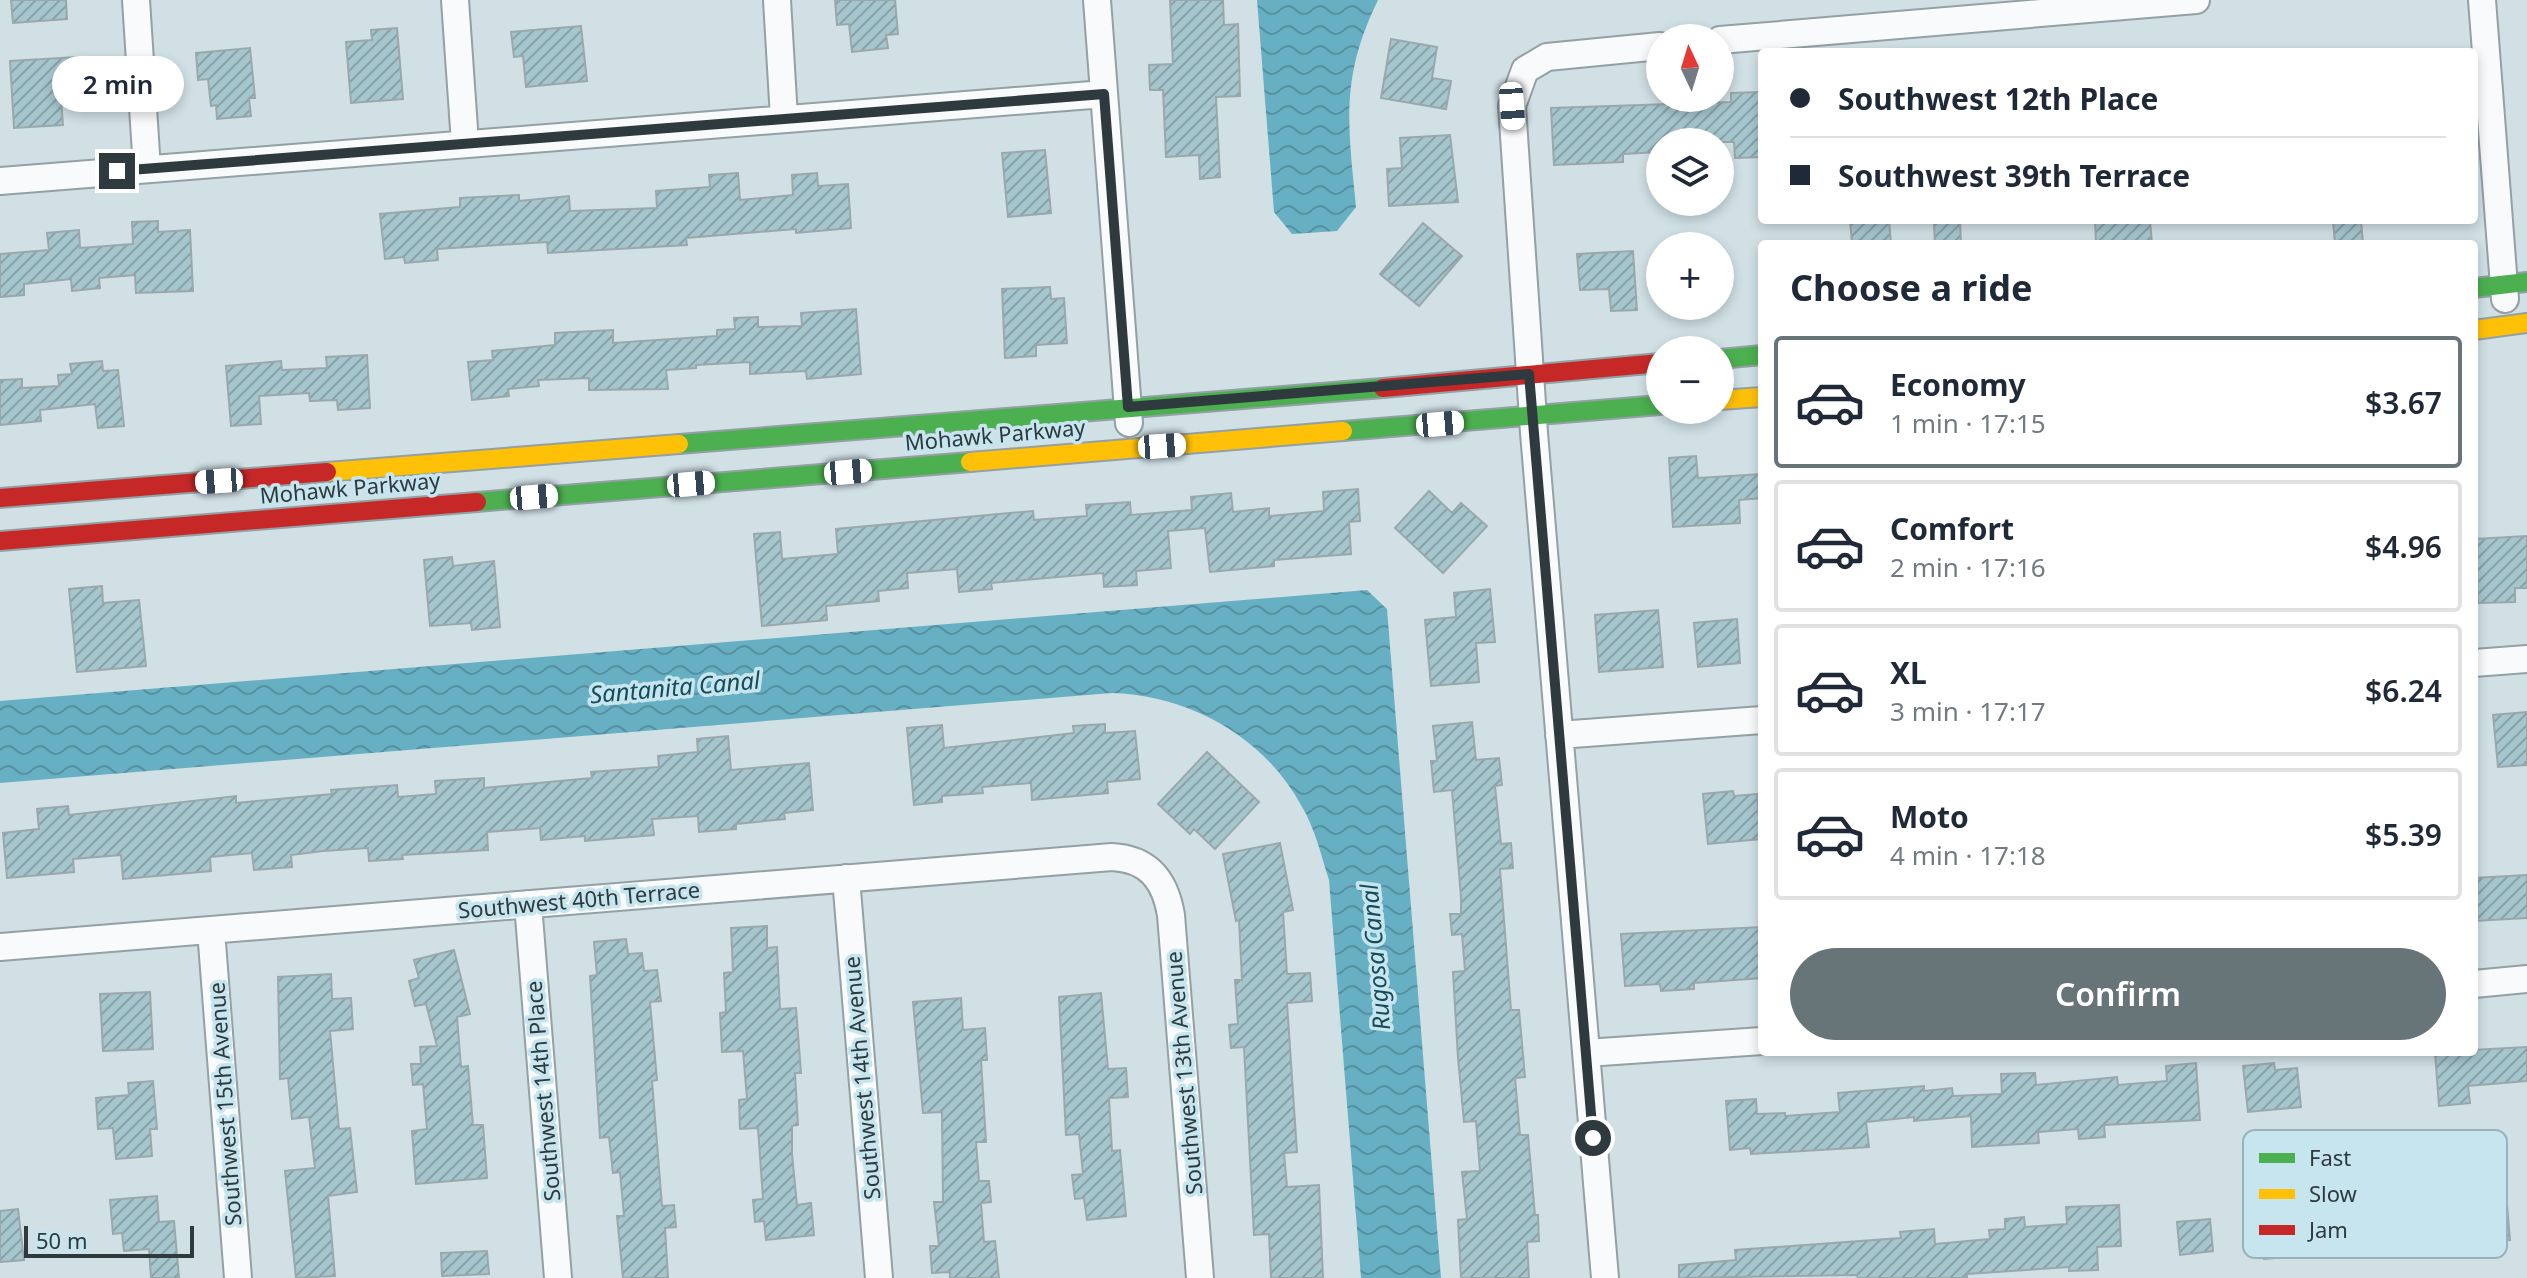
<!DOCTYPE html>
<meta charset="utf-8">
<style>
:root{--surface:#fff;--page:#f6f6f7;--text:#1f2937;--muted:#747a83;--line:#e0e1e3;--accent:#677478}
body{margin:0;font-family:"Noto Sans",sans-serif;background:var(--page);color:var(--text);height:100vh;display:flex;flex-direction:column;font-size:30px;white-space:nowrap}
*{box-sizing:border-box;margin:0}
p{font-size:26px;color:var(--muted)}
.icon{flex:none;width:44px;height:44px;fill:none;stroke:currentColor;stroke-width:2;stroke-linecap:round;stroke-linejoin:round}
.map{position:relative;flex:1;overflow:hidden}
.drawer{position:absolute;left:1758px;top:240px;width:720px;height:816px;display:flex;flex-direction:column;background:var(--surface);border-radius:8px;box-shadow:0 4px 12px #0003}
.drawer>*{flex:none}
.hud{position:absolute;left:1758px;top:48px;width:720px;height:176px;border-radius:8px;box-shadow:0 4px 12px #0003;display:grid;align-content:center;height:176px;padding:0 32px;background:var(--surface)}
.needle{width:52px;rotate:356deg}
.tools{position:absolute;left:1646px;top:24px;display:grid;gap:16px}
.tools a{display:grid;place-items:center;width:88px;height:88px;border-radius:50%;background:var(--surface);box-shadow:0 4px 12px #0003;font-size:40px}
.scale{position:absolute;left:24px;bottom:20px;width:170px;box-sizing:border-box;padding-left:8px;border:4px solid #2e3a3e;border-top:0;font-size:22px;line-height:28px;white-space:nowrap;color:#2e3a3e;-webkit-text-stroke:6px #c7e5ee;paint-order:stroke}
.end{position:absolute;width:36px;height:36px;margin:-18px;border:10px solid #2e3a3e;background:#fff;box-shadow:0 0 0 4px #fff}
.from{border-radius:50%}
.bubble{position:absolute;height:56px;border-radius:28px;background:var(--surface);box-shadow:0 4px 12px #0003;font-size:26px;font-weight:600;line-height:56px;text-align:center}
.car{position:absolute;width:24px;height:48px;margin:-24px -12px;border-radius:10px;box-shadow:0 0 6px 2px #0007;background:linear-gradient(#fff 24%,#345 0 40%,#fff 0 76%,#345 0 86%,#fff 0)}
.hud b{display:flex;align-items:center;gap:28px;height:76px;font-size:30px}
.hud b+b{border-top:2px solid var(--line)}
.hud i{width:20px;height:20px;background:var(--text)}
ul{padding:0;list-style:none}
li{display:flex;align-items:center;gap:24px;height:132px;margin:0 16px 12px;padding:0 16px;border:4px solid var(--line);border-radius:8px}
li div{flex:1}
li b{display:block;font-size:30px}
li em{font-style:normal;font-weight:600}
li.selected{border-color:var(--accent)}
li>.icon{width:72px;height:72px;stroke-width:1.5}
h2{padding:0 32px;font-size:36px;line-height:96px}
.action{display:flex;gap:16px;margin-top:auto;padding:16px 32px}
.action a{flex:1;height:92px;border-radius:48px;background:var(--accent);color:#fff;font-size:32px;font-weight:600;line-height:92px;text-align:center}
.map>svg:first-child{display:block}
.water{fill:url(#water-waves)}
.building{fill:url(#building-hatch);stroke:#9ba8ab;stroke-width:2}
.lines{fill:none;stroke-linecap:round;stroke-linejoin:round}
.street-casing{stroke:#93a0a4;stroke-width:30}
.fast-casing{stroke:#93a0a4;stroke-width:22}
.slow-casing{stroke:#93a0a4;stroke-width:22}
.jam-casing{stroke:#93a0a4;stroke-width:22}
.street{stroke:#f8fafb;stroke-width:26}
.fast{stroke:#4caf50;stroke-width:18}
.slow{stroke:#ffc107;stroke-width:18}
.jam{stroke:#c62828;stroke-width:18}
.route{stroke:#2e3a3e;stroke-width:10}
.labels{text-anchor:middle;stroke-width:7;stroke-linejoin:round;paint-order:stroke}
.street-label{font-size:22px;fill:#2e3a3e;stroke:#c7e5ee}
.water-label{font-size:24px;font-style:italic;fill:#144c59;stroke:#c7e5ee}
.key{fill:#c7e5ee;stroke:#99b2b9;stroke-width:2}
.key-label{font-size:22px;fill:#2e3a3e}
</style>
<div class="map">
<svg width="2527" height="1278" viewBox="0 0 2527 1278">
<defs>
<pattern id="water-waves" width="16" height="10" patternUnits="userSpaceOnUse" patternTransform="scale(2)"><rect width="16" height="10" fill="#67b0c3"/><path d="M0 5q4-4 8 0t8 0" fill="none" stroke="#5590a0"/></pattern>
<pattern id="building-hatch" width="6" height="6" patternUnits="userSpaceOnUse" patternTransform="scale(2)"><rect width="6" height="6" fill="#a6c6ce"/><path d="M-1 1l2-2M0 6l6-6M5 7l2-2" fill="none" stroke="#88a2a9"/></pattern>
</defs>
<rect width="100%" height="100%" fill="#d0e0e5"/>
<path class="water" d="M1257,0h121c-38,78 -30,124 -22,207l-19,24 -45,3 -18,-22z
M1367,590l20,19 54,669h-80l-32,-398c-8,-25 -14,-52 -28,-75 -37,-68 -112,-110 -189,-112l-1112,90v-82z"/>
<path class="building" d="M11,0h55l1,19 -54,4z
M835,0h60l3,34 -12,1 2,13 -36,4 -3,-28 -12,1z
M1170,0h53l1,25 14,-1 2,72 -24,1 4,80 -20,2 -1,-24 -33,2 -3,-67h-13l-1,-25 24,-1z
M581,26l6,55 -61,6 -3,-31 -9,1 -3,-25z
M397,28l6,71 -52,4 -5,-61 26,-2 -1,-10z
M1391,39l46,8 -5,31 19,3 -5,28 -65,-11z
M250,48l5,50h-6l2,18 -34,3 -1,-14 -5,1 -3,-27 -10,1 -2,-27z
M77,57l2,27 -19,1 3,40 -49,3 -4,-67z
M1759,92l3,65 -27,1 -1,-16h-74v10l-37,2v8l-69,3 -3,-57 180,-6v-9z
M1450,135l8,67 -69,4 -2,-37 15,-1 -2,-30z
M1045,150l6,63 -43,4 -6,-64z
M738,173l2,27 53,-5 -1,-20 25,-2 1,13 30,-2 3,44 -55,5v-4l-110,9 1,7 -139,8 -1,-11 -110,7 1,11 -33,3 -1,-6 -19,2 -5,-45 80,-7v-9l59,-3v6l50,-5 1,15 87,-3 -1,-17 54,-4 -1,-12z
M1850,220h39l2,24h-39z
M2095,220h55l2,24h-56z
M2333,220h28l2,24h-28z
M158,221v11l32,-2 3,61 -57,2 -1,-18 -36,3 1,10 -28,3 -1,-12 -47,5v11l-24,2v-43l49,-4 -2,-17 32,-3 1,18 53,-4 -1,-22z
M1960,221l1,23h-26l-1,-21z
M1423,223l39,33 -43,50 -39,-32z
M1633,251l4,59 -26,1 -2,-22 -29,1 -3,-36z
M1050,287l1,12 13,-1 3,45 -31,2v11l-31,2 -3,-69z
M856,309l5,65 -54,5 -1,-8 -56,3v-12l-54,3v3l-30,2 2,19 -79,1v-12l-51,2 1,6 -31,3 1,7 -37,4 -4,-38 25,-2 -1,-9 63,-6v-12l58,-3v13l104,-7v-6l18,-1 -1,-11 24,-1v10l44,-1 -1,-13z
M367,355l3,53 -32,2 -1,-10 -27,1 -1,-8 -50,3 2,28 -30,2 -5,-60 55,-5 1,9 45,-2 -1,-11z
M102,361l1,10 15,-1 6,56 -26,2 -3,-24 -55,6 1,11 -41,4v-45l22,-1v9l37,-2 -1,-11 14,-1 -2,-10z
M1696,456l2,22 64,-4v24l-23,2 1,23 -67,4 -4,-69z
M1358,489l2,32 -11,1 2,32 -77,6v6l-64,6 -5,-44 -37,3 3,37 -35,3 1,14 -33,2 -1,-14 -112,10 1,6 -33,3 -2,-23 -50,4 1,15 -30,3 1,10 -53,5 1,14 -65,6 -8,-92 26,-2 2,27 56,-5 -2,-25 197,-18 1,9 53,-4 -1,-11 44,-3 1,13 61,-5 -1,-13 40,-4 2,19 36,-4v8l55,-5 -1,-19z
M1429,491l23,22 9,-10 26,23 -44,47 -48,-45z
M2527,536v52h-12v14l-37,1 -3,-64z
M452,557l1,9 41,-5 6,66 -28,3 -1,-7 -41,3 -6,-66z
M102,586l1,17 36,-3 7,66 -69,6 -8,-83z
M1490,589l5,53 -19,1 3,39 -48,4 -6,-66 31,-3 -2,-24z
M1658,610l5,57 -64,5 -4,-57z
M1737,619l3,44 -42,4 -4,-44z
M2527,712v53l-29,2 -5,-52z
M1472,722l4,38 23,-2 3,27 -7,1 6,58 10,-1 2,25 -13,1 11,141h8l6,67 -10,1 5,57h8l7,80h3l1,26 -12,1 2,36h-68l-3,-58 9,-1 -5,-47 18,-1 -4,-50 -12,1 -6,-64 -5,-86 12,-1 -3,-37 -10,1 -2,-21h11v-17l-9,-107 -18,2 -3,-31h6l-4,-35z
M1105,724v9l30,-2 5,48 -33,3 1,11 -76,7 -1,-17 -49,4 1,6 -41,3v6l-28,3 -7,-77 35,-3 2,23 130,-15 -1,-7z
M728,736l3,34 78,-7 4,47 -29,3 1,6 -49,5v5l-37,3 -1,-16 -46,3 2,16 -69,6v-5l-44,4 -1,-12 -53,4 1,18 -86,5 1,4 -34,2 -1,-13 -45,3 -32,4 1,12 -38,3 -2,-17 -42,4 1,14 -88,8 -2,-24 -48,4 1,13 -67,6 -4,-45 36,-4 -2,-20 31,-3 1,9 167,-19v7l96,-9 -1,-4 66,-5 1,12 38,-3 -1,-13 49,-3v10l108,-10 -1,-6 68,-5 -1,-11 40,-4 -1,-13z
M1207,752l52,50 -44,47 -21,-20 -4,5 -32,-30z
M1733,791l1,5 23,-2 4,45 -53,5 -5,-50z
M1280,843l13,67 -10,2 4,62 23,-1 2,28 -25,2 10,149 -13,1 3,34 32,-2 4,93h-52l-2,-44 -15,1 -10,-188 -13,1 -2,-23 9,-1 -3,-44h7l-3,-60 -3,1 -13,-67z
M2527,875v43l-53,3v-43z
M767,926v22l10,-1 3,62 16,-1 5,65h-6l3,52 -6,1v28l5,51 14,-2 3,32 -48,5 -2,-19 -9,1 -2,-22 10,-1 -5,-71 -18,1 -1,-29 8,-1 -4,-48 -21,1 -2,-39 6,-1 -2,-39 9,-1 -2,-44z
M1762,927v51l-68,5v6l-33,2 -1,-7 -35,2 -4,-52z
M626,939l2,15 14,-1 2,18 13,-1 4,31 -11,1 7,78 -5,1 10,125 12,-1 2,22 -11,1 3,50h-45l-6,-62h7l-4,-44 -7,1 -4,-36 -9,1 -10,-162 7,-1 -3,-33z
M454,950l16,64 -13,3 4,50 7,-1 5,59h10l4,53 -71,6 -4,-53 15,-2 -4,-45 -10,1 -2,-21h10l-1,-17 17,-1 -11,-42 -11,2 -6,-25 10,-3 -5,-18z
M331,974l1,25 19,-1 2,31 -23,2 9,98 11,-1 7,64 -29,4 7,80 -39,2 -11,-107 30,-3 -6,-51 -17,2 -4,-41 -8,1 -2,-102z
M150,992l3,57 -50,2 -3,-57z
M1101,993l7,76 18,-1 2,29 -19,1 3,53 8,-1 6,66 -39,4 -3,-22 -9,1 -3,-24 11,-1 -4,-40 -13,1 -7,-138z
M961,998l2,32 22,-2 2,32h-6l5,82h-10l3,39h10l2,21 -10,1 3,39 11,-1 4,37h-49v-6l-18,1 -2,-27h9l-5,-44h9l-1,-90 -19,1 -10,-111z
M2527,1047v34l-59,5 2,17 -31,3 -4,-54z
M2196,1063l4,57 -96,5 1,12 -26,2 -1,-10 -40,3 1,11 -67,4 -1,-31 -57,5v-4l-48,5 3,25 -118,7 -1,-6 -20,2 -4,-49 30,-2 1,15 28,-1v3l55,-4 -2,-19 86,-7v5l28,-3 1,8 49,-2 -1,-20 34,-1 1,12 81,-8 1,8 49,-4 -1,-15z
M2274,1063l1,7 22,-2 4,39 -53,5 -5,-46z
M153,1081l4,48h-7l2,27 -36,3 -3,-31 -15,1 -2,-31 33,-3 -1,-12z
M2473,1175l2,21 31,-3 4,47 -114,7 -1,-19 -35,3 -2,-34 16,-2 -1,-6 70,-6v-5z
M157,1196l2,26 15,-1 5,57h-28l-2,-29 -25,2 -2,-18 -9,1 -3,-34z
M2306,1198l4,45 -22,1 1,13 -25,2 -6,-57z
M2119,1205l2,41 -24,1 1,23 -29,1v-4l-102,7v4h-109l-1,-3 -178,3v-13l57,-5 -1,-10 166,-12 -1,-6 34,-3 1,15 55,-5 -1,-9 16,-1v-10l19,-2 1,10 42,-3 -1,-17z
M18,1209l6,51 -24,2v-51z
M2210,1219l3,32 -33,4 -3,-33z
M487,1251l2,23 -47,2 -1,-23z"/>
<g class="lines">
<g class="street-casing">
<path id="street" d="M136,0l11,169
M455,0l10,143
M777,0l7,118
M1097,0l32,423
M2482,0l23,299
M1720,40l476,-40
M0,181l1104,-87
M2474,663l53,-4
M1559,735l203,-15
M846,878l33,400
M528,904l30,374
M211,930l27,348
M0,947l1112,-90c37,2 53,23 59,58l29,363
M2474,984l53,-5
M1586,1053l176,-12
M1605,1278l-71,-845 -22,-327 13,-36 22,-13 113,-11"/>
</g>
<g class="fast-casing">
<path id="fast" d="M2474,288l53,-6
M1720,359l42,-4
M1343,431l317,-26
M679,444l704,-56
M477,502l493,-40"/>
</g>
<g class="slow-casing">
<path id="slow" d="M2474,330l53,-7
M1720,400l42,-3
M970,462l373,-31
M327,472l352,-28"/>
</g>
<g class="jam-casing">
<path id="jam" d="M1383,388l277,-25
M0,498l327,-26
M0,541l477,-39"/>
</g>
<use href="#street" class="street"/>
<use href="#fast" class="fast"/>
<use href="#slow" class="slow"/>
<use href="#jam" class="jam"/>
</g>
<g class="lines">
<path class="route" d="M117,171l987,-77 24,313 401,-33 64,764"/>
</g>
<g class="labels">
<g class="street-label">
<text transform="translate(995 435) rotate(-5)" y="8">Mohawk Parkway</text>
<text transform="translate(350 488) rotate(-5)" y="8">Mohawk Parkway</text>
<text transform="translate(579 900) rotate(-5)" y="8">Southwest 40th Terrace</text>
<text transform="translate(1184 1073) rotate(-95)" y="8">Southwest 13th Avenue</text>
<text transform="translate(862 1078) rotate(-95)" y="8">Southwest 14th Avenue</text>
<text transform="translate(543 1091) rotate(-95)" y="8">Southwest 14th Place</text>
<text transform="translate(225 1104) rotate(-94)" y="8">Southwest 15th Avenue</text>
</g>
<g class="water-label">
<text transform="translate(675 688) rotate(-5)" y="8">Santanita Canal</text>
<text transform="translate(1376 957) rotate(-95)" y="8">Rugosa Canal</text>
</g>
</g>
<rect x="2243" y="1130" width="264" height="128" rx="12" class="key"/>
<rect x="2259" y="1153" width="36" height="10" fill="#4caf50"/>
<rect x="2259" y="1189" width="36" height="10" fill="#ffc107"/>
<rect x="2259" y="1225" width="36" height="10" fill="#c62828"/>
<g class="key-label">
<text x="2309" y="1166">Fast</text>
<text x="2309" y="1202">Slow</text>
<text x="2309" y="1238">Jam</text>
</g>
</svg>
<div class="tools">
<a><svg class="needle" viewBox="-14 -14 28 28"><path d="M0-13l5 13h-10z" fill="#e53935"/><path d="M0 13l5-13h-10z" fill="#747a83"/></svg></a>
<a><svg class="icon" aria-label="layers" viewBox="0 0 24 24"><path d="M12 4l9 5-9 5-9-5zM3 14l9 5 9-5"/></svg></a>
<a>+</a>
<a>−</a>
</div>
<div class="scale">50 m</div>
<i class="end from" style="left:1593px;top:1138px"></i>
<i class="end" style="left:117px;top:171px"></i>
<div class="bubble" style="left:52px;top:56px;width:132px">2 min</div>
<i class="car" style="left:1512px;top:106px;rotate:176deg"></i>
<i class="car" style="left:1440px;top:424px;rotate:85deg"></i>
<i class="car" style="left:1162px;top:446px;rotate:86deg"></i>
<i class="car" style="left:848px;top:472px;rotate:85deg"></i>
<i class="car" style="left:219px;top:481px;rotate:266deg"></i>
<i class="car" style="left:691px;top:484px;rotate:85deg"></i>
<i class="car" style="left:534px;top:497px;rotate:85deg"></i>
<div class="hud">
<b><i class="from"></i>Southwest 12th Place</b>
<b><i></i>Southwest 39th Terrace</b>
</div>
<section class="drawer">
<h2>Choose a ride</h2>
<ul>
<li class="selected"><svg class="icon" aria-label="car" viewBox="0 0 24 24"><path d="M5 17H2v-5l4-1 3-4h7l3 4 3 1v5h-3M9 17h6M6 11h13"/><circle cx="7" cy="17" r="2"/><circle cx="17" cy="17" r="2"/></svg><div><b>Economy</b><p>1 min · 17:15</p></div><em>$3.67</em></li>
<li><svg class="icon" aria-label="car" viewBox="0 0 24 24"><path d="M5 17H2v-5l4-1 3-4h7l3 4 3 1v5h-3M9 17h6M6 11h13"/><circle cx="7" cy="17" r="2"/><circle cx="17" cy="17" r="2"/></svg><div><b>Comfort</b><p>2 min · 17:16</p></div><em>$4.96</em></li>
<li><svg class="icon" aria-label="car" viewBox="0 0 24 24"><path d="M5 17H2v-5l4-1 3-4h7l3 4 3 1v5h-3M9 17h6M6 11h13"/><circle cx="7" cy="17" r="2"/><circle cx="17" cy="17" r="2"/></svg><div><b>XL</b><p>3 min · 17:17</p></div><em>$6.24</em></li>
<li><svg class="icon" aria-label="car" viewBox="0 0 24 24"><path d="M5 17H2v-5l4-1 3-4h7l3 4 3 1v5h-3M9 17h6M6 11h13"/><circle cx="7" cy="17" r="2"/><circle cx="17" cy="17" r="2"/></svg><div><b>Moto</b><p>4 min · 17:18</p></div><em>$5.39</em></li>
</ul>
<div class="action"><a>Confirm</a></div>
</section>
</div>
